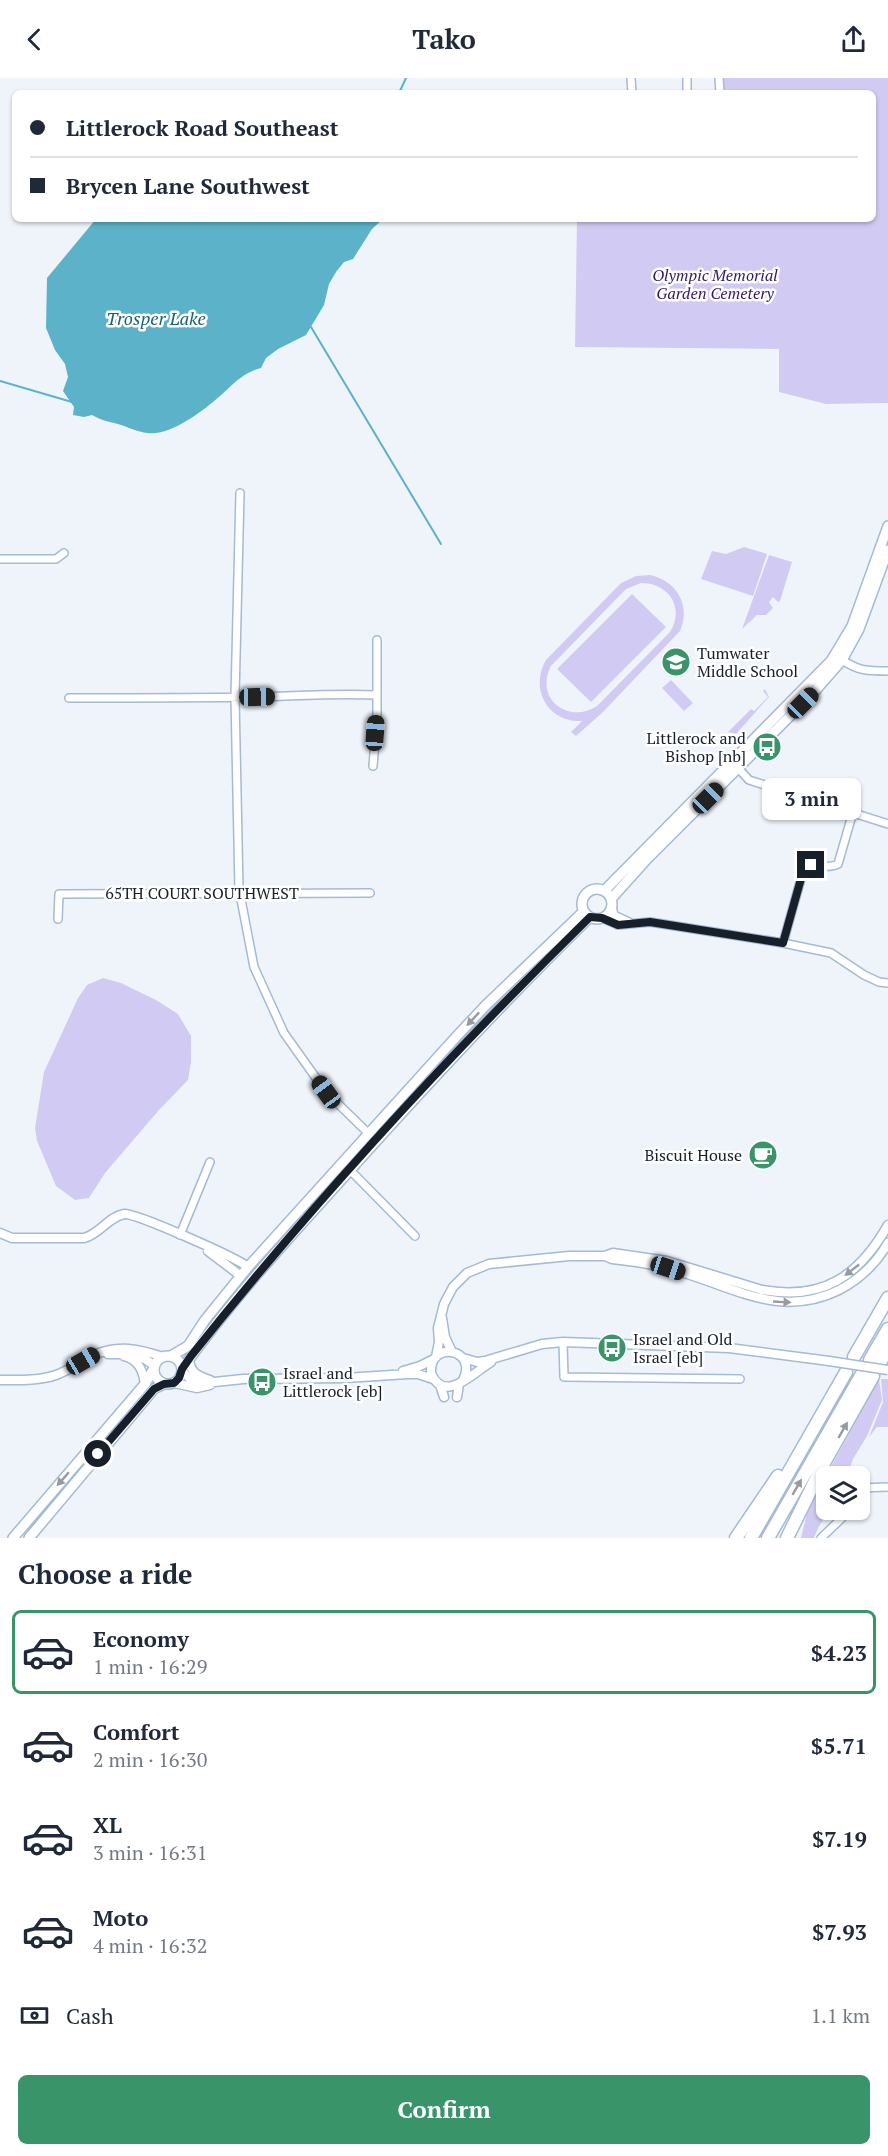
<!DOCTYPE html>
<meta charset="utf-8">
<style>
:root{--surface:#fff;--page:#f2f2f3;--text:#1f2937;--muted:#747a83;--line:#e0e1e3;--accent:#39946a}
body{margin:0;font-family:"PT Serif",serif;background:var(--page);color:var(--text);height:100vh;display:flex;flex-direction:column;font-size:22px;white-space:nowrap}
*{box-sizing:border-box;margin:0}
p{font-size:20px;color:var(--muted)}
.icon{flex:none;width:33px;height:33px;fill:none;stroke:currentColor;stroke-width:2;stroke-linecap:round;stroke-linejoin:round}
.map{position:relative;height:1460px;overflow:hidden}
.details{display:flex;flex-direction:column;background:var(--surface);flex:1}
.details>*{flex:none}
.top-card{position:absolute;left:12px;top:12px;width:864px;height:132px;border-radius:9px;box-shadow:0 2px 4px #0004;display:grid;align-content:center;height:132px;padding:0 18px;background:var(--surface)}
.tools{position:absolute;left:816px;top:1388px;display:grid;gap:12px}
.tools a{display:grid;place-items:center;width:54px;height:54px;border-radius:9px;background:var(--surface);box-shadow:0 2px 4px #0004;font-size:30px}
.end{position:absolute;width:27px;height:27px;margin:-14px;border:8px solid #17202a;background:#fff;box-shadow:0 0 0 3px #fff}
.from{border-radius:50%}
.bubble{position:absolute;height:42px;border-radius:9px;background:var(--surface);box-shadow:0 2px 4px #0004;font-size:20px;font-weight:600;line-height:42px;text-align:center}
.car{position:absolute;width:18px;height:36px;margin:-18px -9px;border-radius:8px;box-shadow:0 0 4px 2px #0007;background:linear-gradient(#222 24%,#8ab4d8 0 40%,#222 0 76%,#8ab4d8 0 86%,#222 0)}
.top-card b{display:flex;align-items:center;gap:21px;height:57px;font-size:22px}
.top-card b+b{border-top:2px solid var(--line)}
.top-card i{width:15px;height:15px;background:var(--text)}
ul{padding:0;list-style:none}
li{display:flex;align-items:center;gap:18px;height:84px;margin:0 12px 9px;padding:0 6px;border:3px solid transparent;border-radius:9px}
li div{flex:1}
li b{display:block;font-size:22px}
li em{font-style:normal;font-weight:600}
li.selected{border-color:var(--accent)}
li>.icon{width:54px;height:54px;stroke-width:1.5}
h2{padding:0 18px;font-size:27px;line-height:72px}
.pay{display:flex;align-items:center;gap:15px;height:66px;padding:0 18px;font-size:22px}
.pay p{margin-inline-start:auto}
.cta{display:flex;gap:12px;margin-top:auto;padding:12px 18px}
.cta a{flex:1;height:69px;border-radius:9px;background:var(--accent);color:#fff;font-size:24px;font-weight:600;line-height:69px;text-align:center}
header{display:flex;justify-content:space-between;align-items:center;height:78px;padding:0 18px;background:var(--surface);font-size:27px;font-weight:600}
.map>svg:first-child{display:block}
.green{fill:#d1cbf3;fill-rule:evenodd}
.water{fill:#5bb2c9}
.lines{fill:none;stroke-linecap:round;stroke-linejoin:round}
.stream{stroke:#5bb2c9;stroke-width:2}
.minor-casing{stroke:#a4bad5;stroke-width:10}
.tertiary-casing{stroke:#a4bad5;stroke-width:11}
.secondary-casing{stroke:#a4bad5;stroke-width:12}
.motorway-casing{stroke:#a4bad5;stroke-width:15}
.minor{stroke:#fff;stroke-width:7}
.tertiary{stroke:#fff;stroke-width:8}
.secondary{stroke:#fff;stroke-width:9}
.motorway{stroke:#fff;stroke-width:12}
.tertiary-bridge-casing{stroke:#a4bad5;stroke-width:11;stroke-linecap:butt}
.tertiary-bridge{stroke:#fff;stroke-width:8}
.oneway{fill:#979b9f}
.route{stroke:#17202a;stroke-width:8}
.labels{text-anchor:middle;stroke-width:5;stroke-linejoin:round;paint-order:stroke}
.park-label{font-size:16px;font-style:italic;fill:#331c65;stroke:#fff}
.poi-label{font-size:16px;fill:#17202a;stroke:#fff;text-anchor:start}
.street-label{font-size:16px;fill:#17202a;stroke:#fff}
.water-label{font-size:18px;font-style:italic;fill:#1b6272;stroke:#fff}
</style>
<header><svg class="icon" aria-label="back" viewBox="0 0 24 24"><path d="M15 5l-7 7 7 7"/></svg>Tako<svg class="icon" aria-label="share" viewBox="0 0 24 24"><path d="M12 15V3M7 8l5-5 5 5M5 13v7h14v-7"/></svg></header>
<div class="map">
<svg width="888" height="1460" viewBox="0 0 888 1460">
<rect width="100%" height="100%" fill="#eff4fa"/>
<path class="green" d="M716,0h172v325l-62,1 -47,-12v-43l-204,-2 2,-128h296v-126h-158z
M744,469l23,7 -14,42 -52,-17 11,-28 14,3z
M769,477l23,7 -12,39 -2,1 -5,-5 -4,5 4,6 -7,7h-9l-15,14z
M650,497c27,6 41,30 30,56l-77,81 -27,24 -5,-4 11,-11c-34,2 -53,-32 -36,-61l75,-77 15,-7zM641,505c28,0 44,25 29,49l-73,74c-29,19 -63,-8 -46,-40l75,-77z
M632,516l34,33 -75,75 -34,-33z
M671,602l22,23 -9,8 -22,-23z
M765,611l4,8 -33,37 -8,-2 23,-23 3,2 14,-14 -5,-6z
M103,900l18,5 35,17 22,14 13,22v26l-3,18 -29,30 -54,63 -16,25 -14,2 -19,-14 -19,-45 -2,-13 9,-56 34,-74 9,-13z
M879,1301l3,21 -15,36 -14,23 -6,17h-21v33h4l-12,19 -4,10h-13l7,-29z
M881,1301h7v48h-11l-8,10 14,-35z"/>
<path class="water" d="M96,141h287l-11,10 -19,30 -9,3 -8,10 -7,12 -5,21 -18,30 -28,14 -12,9 -5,10c-19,5 -26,15 -41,28 -16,14 -49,40 -72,37 -12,-1 -19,-6 -30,-9 -11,-3 -15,-3 -26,-9l-8,2 -11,-2 1,-8 -11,-16 5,-14 -3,-13 -10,-14 -9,-22 1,-50z"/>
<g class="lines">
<path class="stream" d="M399,15l7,-15
M311,249l130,217
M0,303l72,21"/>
<g class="minor-casing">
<path id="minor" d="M631,0l1,15
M687,0v15
M719,0l1,15
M240,415l-5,204 4,192 15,78 30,66 42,59 43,42
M0,481h56l8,-6
M842,582c17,11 25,11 46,11
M69,620c63,0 126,0 188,-1 40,-1 80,-4 119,-2
M373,688l4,-49v-77
M738,690l11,12 139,44
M612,828l2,9 15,7
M602,840l16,7 32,-3 133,21 48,10 33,22 15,7 9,1
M58,841l1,-25h5l306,-1
M783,865l21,-75c12,-6 24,2 34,-4l15,-52
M350,1092l65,66
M180,1157l30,-73
M563,1264l1,35 176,2
M860,1410l28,-1
M821,1460l21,-20 3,-9"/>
</g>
<g class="tertiary-casing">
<path id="tertiary" d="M0,1155l12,5h72c16,-4 24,-21 40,-24 12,-1 111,43 124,53
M208,1173l33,25
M605,1178l7,3c18,2 36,4 54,9 61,14 110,53 173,22 21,-11 37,-26 49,-47
M442,1240l3,19 7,15
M108,1276c19,0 31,-2 46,12
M124,1278c14,3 19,14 21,28
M436,1279l3,-15 -1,-14 6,-24 9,-17 14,-14 22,-9 80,-8h36l8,-3 54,8 95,29c61,11 97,-14 126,-65
M463,1280l14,4 8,-1 57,-17 21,-2 166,6 100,13
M189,1281c1,14 9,17 21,21
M182,1293l8,8 15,4 38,-4 102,-1 63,-4h10l15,5
M403,1293l17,-5 14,-7
M0,1302c19,0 38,1 56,-5 14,-5 25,-14 38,-20 24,-11 45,-6 69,2
M463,1302c16,-31 -34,-41 -32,-7 13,32 43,-1 60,-11
M174,1305l23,5 13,-3
M440,1307l4,12
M457,1319l2,-13"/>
</g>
<g class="secondary-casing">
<path id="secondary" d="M582 826a15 15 0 1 1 30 0a15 15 0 1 1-30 0Z
M604,813l227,-230 21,-35 36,-100
M611,821l36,-40 167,-167 28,-32 17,-31 29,-79
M171,1278l17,-10 17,-26 43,-53 208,-230 29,-31 98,-94
M154 1292a14 14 0 1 1 28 0a14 14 0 1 1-28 0Z
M182,1291c51,-71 111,-136 170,-201 77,-86 155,-170 238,-251
M13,1460l132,-154 9,-16
M29,1460l125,-149 10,-5"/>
</g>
<g class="motorway-casing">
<path id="motorway" d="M854,1279l34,-59
M870,1282l18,-31
M881,1283l7,-14
M736,1460l42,-62
M751,1460l95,-166
M768,1460l94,-164
M787,1460l38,-77 48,-85"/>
</g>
<use href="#minor" class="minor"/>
<use href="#tertiary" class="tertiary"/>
<use href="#secondary" class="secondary"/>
<use href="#motorway" class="motorway"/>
<g class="tertiary-bridge-casing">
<path id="tertiary-bridge" d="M829,1283l59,9"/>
</g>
<use href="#tertiary-bridge" class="tertiary-bridge"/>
</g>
<defs><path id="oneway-solid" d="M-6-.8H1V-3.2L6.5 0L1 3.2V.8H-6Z" transform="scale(1.5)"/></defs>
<g class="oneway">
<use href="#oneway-solid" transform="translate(473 941) rotate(133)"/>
<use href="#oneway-solid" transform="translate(852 1192) rotate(142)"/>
<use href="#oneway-solid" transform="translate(782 1224) rotate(3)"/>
<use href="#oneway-solid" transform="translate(843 1352) rotate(-60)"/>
<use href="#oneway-solid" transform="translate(63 1401) rotate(131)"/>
<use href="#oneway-solid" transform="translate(797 1409) rotate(-60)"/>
</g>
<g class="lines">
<path class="route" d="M98,1376l56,-65 10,-5 10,-1 5,-5 3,-9 9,-13c123,-154 258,-301 399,-439l12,1 16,7 32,-3 133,21 21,-75 7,-3"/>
</g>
<defs>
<g id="school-disc" transform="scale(1.5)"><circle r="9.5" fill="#39946a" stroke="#fff"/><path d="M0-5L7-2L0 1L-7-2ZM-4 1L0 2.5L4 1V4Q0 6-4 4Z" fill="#fff"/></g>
<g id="bus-disc" transform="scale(1.5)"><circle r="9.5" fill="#39946a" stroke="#fff"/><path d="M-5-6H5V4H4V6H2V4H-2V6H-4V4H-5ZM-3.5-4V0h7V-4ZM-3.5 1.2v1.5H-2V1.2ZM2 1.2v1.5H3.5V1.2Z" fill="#fff"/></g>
<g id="cafe-disc" transform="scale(1.5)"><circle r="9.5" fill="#39946a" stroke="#fff"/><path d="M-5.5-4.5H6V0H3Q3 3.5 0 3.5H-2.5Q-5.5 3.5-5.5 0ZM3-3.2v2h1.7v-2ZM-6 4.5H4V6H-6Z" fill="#fff"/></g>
</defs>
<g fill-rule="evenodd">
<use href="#school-disc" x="676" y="584"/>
<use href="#bus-disc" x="767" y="669"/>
<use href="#cafe-disc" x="763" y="1077"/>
<use href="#bus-disc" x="612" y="1270"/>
<use href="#bus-disc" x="262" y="1304"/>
</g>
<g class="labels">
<g class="park-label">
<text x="715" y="203">Olympic Memorial<tspan x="715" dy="18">Garden Cemetery</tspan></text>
</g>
<g class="poi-label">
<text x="697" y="581">Tumwater<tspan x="697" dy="18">Middle School</tspan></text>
<text x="746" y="666" text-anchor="end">Littlerock and<tspan x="746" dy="18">Bishop [nb]</tspan></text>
<text x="742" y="1083" text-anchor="end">Biscuit House</text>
<text x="633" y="1267">Israel and Old<tspan x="633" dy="18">Israel [eb]</tspan></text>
<text x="283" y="1301">Israel and<tspan x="283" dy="18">Littlerock [eb]</tspan></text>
</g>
<g class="street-label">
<text x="202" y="821">65TH COURT SOUTHWEST</text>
</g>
<g class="water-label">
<text x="156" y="247">Trosper Lake</text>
</g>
</g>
</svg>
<div class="tools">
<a><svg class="icon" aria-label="layers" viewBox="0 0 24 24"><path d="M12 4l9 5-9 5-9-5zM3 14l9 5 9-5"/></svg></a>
</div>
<i class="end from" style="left:98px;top:1376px"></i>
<i class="end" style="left:811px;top:787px"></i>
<div class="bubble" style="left:762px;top:700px;width:99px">3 min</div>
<i class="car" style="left:257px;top:619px;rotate:89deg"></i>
<i class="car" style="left:803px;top:625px;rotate:45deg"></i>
<i class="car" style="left:375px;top:655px;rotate:4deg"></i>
<i class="car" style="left:708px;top:720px;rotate:45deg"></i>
<i class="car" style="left:326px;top:1014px;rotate:324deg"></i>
<i class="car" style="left:668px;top:1190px;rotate:108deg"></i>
<i class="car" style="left:83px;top:1283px;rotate:60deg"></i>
<div class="top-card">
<b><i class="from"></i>Littlerock Road Southeast</b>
<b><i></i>Brycen Lane Southwest</b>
</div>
</div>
<section class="details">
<h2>Choose a ride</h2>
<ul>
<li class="selected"><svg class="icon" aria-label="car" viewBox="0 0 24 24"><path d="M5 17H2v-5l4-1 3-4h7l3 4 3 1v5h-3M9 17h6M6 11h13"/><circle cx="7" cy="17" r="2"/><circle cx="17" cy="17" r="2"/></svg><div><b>Economy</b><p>1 min · 16:29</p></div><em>$4.23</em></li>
<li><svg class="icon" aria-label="car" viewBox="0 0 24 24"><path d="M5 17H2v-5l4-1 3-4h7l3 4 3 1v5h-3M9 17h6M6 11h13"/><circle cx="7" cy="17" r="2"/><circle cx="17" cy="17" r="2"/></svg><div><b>Comfort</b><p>2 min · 16:30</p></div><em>$5.71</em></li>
<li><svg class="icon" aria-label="car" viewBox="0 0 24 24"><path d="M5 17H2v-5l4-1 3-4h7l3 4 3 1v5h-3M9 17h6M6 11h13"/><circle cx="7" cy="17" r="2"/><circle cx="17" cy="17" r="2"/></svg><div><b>XL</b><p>3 min · 16:31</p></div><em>$7.19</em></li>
<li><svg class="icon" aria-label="car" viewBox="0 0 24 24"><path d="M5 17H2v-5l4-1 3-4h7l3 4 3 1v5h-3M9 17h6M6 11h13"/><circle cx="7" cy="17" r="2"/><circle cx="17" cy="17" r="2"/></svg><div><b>Moto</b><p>4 min · 16:32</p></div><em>$7.93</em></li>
</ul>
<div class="pay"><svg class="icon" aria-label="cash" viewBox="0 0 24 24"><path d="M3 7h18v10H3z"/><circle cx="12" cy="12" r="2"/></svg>Cash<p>1.1 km</p></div>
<div class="cta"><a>Confirm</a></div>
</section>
